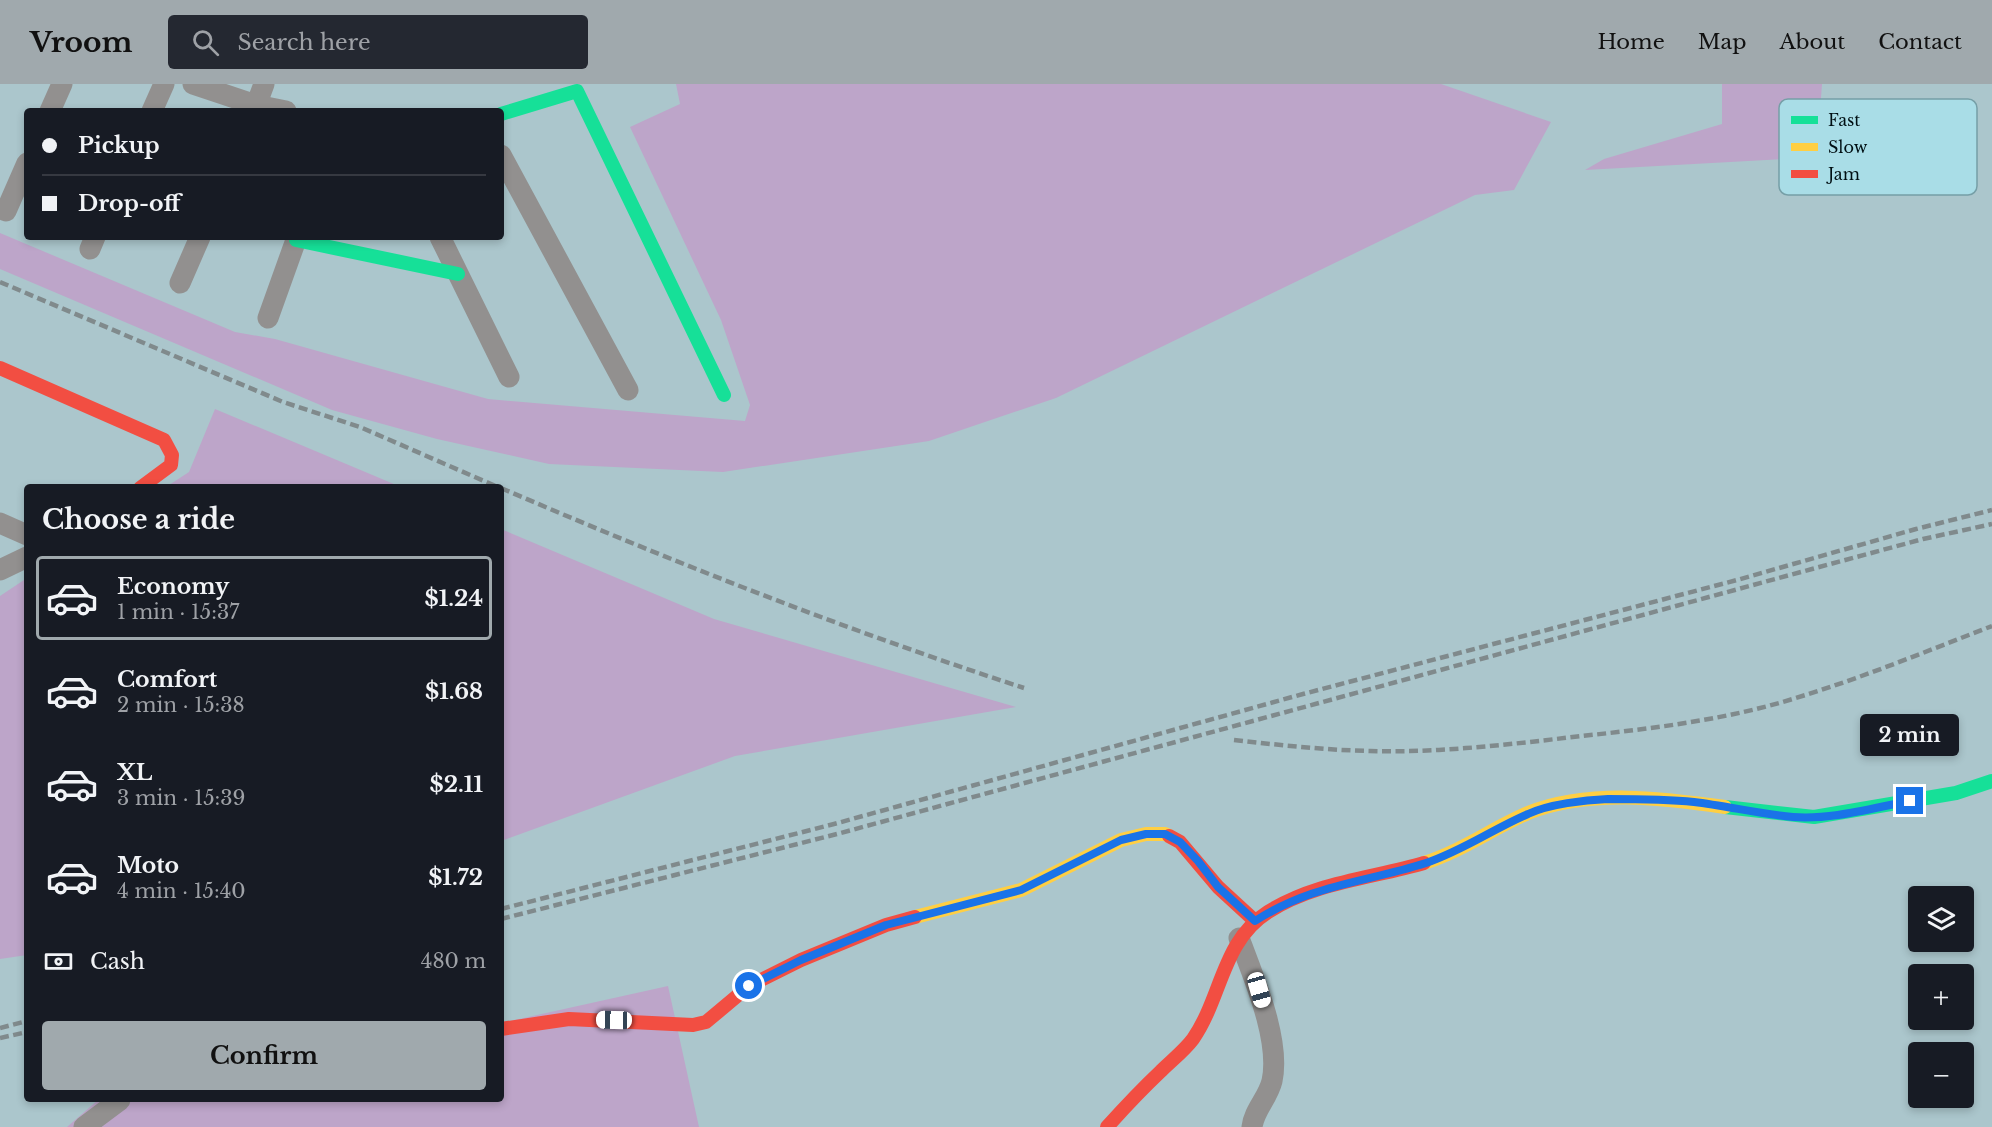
<!DOCTYPE html>
<meta charset="utf-8">
<style>
:root{--surface:#171b24;--page:#242831;--text:#f1f3f6;--muted:#9ea1a6;--line:#363941;--accent:#a0a9ad}
body{margin:0;font-family:"Libre Baskerville",serif;background:var(--page);color:var(--text);height:100vh;display:flex;flex-direction:column;font-size:22px;white-space:nowrap}
*{box-sizing:border-box;margin:0}
p{font-size:20px;color:var(--muted)}
.icon{flex:none;width:33px;height:33px;fill:none;stroke:currentColor;stroke-width:2;stroke-linecap:round;stroke-linejoin:round}
.map{position:relative;flex:1;overflow:hidden}
.side{position:absolute;left:24px;top:400px;width:480px;height:618px;display:flex;flex-direction:column;background:var(--surface);border-radius:6px;box-shadow:0 3px 9px #0003}
.side>*{flex:none}
.top-card{position:absolute;left:24px;top:24px;width:480px;height:132px;border-radius:6px;box-shadow:0 3px 9px #0003;display:grid;align-content:center;height:132px;padding:0 18px;background:var(--surface)}
.fabs{position:absolute;left:1908px;top:802px;display:grid;gap:12px}
.fabs a{display:grid;place-items:center;width:66px;height:66px;border-radius:6px;background:var(--surface);box-shadow:0 3px 9px #0003;font-size:30px}
.end{position:absolute;width:27px;height:27px;margin:-14px;border:8px solid #1a73e8;background:#fff;box-shadow:0 0 0 3px #fff}
.from{border-radius:50%}
.bubble{position:absolute;height:42px;border-radius:6px;background:var(--surface);box-shadow:0 3px 9px #0003;font-size:20px;font-weight:700;line-height:42px;text-align:center}
.car{position:absolute;width:18px;height:36px;margin:-18px -9px;border-radius:8px;box-shadow:0 0 4px 2px #0007;background:linear-gradient(#fff 24%,#345 0 40%,#fff 0 76%,#345 0 86%,#fff 0)}
.top-card b{display:flex;align-items:center;gap:21px;height:57px;font-size:22px}
.top-card b+b{border-top:2px solid var(--line)}
.top-card i{width:15px;height:15px;background:var(--text)}
ul{padding:0;list-style:none}
li{display:flex;align-items:center;gap:18px;height:84px;margin:0 12px 9px;padding:0 6px;border:3px solid transparent;border-radius:6px}
li div{flex:1}
li b{display:block;font-size:22px}
li em{font-style:normal;font-weight:700}
li.on{border-color:var(--accent)}
li>.icon{width:54px;height:54px;stroke-width:1.5}
h2{padding:0 18px;font-size:27px;line-height:72px}
.pay{display:flex;align-items:center;gap:15px;height:66px;padding:0 18px;font-size:22px}
.pay p{margin-inline-start:auto}
.primary-button{display:flex;gap:12px;margin-top:auto;padding:12px 18px}
.primary-button a{flex:1;height:69px;border-radius:6px;background:var(--accent);color:#111;font-size:24px;font-weight:700;line-height:69px;text-align:center}
header{display:flex;align-items:center;gap:36px;box-sizing:border-box;height:84px;padding:0 30px;background:var(--accent);color:#111}
header strong{font-size:28px}
nav{display:flex;gap:33px;margin-inline-start:auto;font-size:21px}
.search{width:420px;height:54px;background:var(--page);display:flex;align-items:center;gap:15px;box-sizing:border-box;padding:0 21px;border-radius:6px;color:var(--muted);font-size:22px}
.map>svg:first-child{display:block}
.green{fill:#bda5c9}
.lines{fill:none;stroke-linecap:round;stroke-linejoin:round}
.street{stroke:#92908f;stroke-width:21}
.fast{stroke:#16e098;stroke-width:14}
.slow{stroke:#ffcf43;stroke-width:14}
.jam{stroke:#f24e42;stroke-width:14}
.rail{stroke:#808a8c;stroke-width:4.5;stroke-dasharray:9 4.5;stroke-linecap:butt}
.route{stroke:#1a73e8;stroke-width:8}
.key{fill:#a9dde7;stroke:#769fa7;stroke-width:1.5}
.key-label{font-size:16px;fill:#000f13}
</style>
<header>
<strong>Vroom</strong>
<div class="search"><svg class="icon" aria-label="search" viewBox="0 0 24 24"><circle cx="10" cy="10" r="6"/><path d="M15 15l6 6"/></svg>Search here</div>
<nav><a>Home</a><a>Map</a><a>About</a><a>Contact</a></nav>
</header>
<div class="map">
<svg width="1992" height="1043" viewBox="0 0 1992 1043">
<rect width="100%" height="100%" fill="#abc6cc"/>
<path class="green" d="M676,0h765l110,38 -37,68 -39,5 -419,203 -127,43 -206,31 -174,-8 -112,-25 -105,-29 -332,-141v-36l235,99 40,7 213,60 257,22 5,-16 -29,-85 -91,-193 50,-23z
M1722,0h100l-3,41 74,28 -308,17 19,-11 118,-35z
M215,325l186,78h-235l23,-15z
M501,445l213,90 302,88 -281,49 -234,85z
M27,494v377l-27,4v-363z
M668,902l31,141h-632l31,-27h403v-77z"/>
<g class="lines">
<path class="street" d="M193,0l63,21 30,6
M50,27l12,-27
M152,27l12,-27
M254,27l10,-27
M501,71l127,235
M6,127l21,-48
M440,153l69,140
M90,165l5,-12
M180,199l20,-46
M268,234l29,-81
M0,439l27,12
M0,486l27,-13
M1239,854c14,38 42,102 33,143 -4,17 -18,29 -20,46
M84,1043l36,-27"/>
<path class="fast" d="M501,30l76,-23 147,304
M296,156l162,34
M1725,723l89,10 142,-24 36,-12"/>
<path class="slow" d="M1424,779c38,-12 69,-35 104,-50 61,-24 134,-15 197,-6
M915,833l106,-27 100,-50 25,-6h19l4,2"/>
<path class="jam" d="M0,284l164,72 8,15 -1,10 -31,23
M1169,752l11,6 38,45 37,34
M501,945l68,-10 124,6 13,-3 43,-36 52,-26 85,-35 29,-8
M1107,1043c17,-19 35,-38 54,-56 10,-10 23,-20 32,-32 29,-42 29,-98 75,-127 47,-30 105,-34 156,-49"/>
<path class="rail" d="M0,198l283,120 77,25 140,61
M501,404c172,74 345,142 523,200
M1234,656c45,5 90,10 136,11 71,2 142,-7 212,-15 66,-7 133,-15 197,-33 73,-21 143,-50 213,-77
M501,825l333,-85 469,-130 434,-114 179,-51 76,-19
M501,835l336,-85 975,-265 111,-30 69,-15
M0,944l27,-7
M0,954l27,-6"/>
</g>
<g class="lines">
<path class="route" d="M749,902l52,-26 85,-35 135,-35 100,-50 25,-6h19l15,8 18,19 20,26 37,34c58,-37 108,-38 171,-58 36,-12 67,-34 102,-49 21,-10 57,-14 80,-15 28,0 58,0 86,3 33,4 66,12 99,15 39,3 79,-9 117,-16"/>
</g>
<rect x="1779" y="15" width="198" height="96" rx="9" class="key"/>
<rect x="1791" y="32" width="27" height="8" fill="#16e098"/>
<rect x="1791" y="59" width="27" height="8" fill="#ffcf43"/>
<rect x="1791" y="86" width="27" height="8" fill="#f24e42"/>
<g class="key-label">
<text x="1828" y="42">Fast</text>
<text x="1828" y="69">Slow</text>
<text x="1828" y="96">Jam</text>
</g>
</svg>
<div class="fabs">
<a><svg class="icon" aria-label="layers" viewBox="0 0 24 24"><path d="M12 4l9 5-9 5-9-5zM3 14l9 5 9-5"/></svg></a>
<a>+</a>
<a>−</a>
</div>
<i class="end from" style="left:749px;top:902px"></i>
<i class="end" style="left:1910px;top:717px"></i>
<div class="bubble" style="left:1860px;top:630px;width:99px">2 min</div>
<i class="car" style="left:1259px;top:906px;rotate:164deg"></i>
<i class="car" style="left:614px;top:936px;rotate:271deg"></i>
<div class="top-card">
<b><i class="from"></i>Pickup</b>
<b><i></i>Drop-off</b>
</div>
<section class="side">
<h2>Choose a ride</h2>
<ul>
<li class="on"><svg class="icon" aria-label="car" viewBox="0 0 24 24"><path d="M5 17H2v-5l4-1 3-4h7l3 4 3 1v5h-3M9 17h6M6 11h13"/><circle cx="7" cy="17" r="2"/><circle cx="17" cy="17" r="2"/></svg><div><b>Economy</b><p>1 min · 15:37</p></div><em>$1.24</em></li>
<li><svg class="icon" aria-label="car" viewBox="0 0 24 24"><path d="M5 17H2v-5l4-1 3-4h7l3 4 3 1v5h-3M9 17h6M6 11h13"/><circle cx="7" cy="17" r="2"/><circle cx="17" cy="17" r="2"/></svg><div><b>Comfort</b><p>2 min · 15:38</p></div><em>$1.68</em></li>
<li><svg class="icon" aria-label="car" viewBox="0 0 24 24"><path d="M5 17H2v-5l4-1 3-4h7l3 4 3 1v5h-3M9 17h6M6 11h13"/><circle cx="7" cy="17" r="2"/><circle cx="17" cy="17" r="2"/></svg><div><b>XL</b><p>3 min · 15:39</p></div><em>$2.11</em></li>
<li><svg class="icon" aria-label="car" viewBox="0 0 24 24"><path d="M5 17H2v-5l4-1 3-4h7l3 4 3 1v5h-3M9 17h6M6 11h13"/><circle cx="7" cy="17" r="2"/><circle cx="17" cy="17" r="2"/></svg><div><b>Moto</b><p>4 min · 15:40</p></div><em>$1.72</em></li>
</ul>
<div class="pay"><svg class="icon" aria-label="cash" viewBox="0 0 24 24"><path d="M3 7h18v10H3z"/><circle cx="12" cy="12" r="2"/></svg>Cash<p>480 m</p></div>
<div class="primary-button"><a>Confirm</a></div>
</section>
</div>
